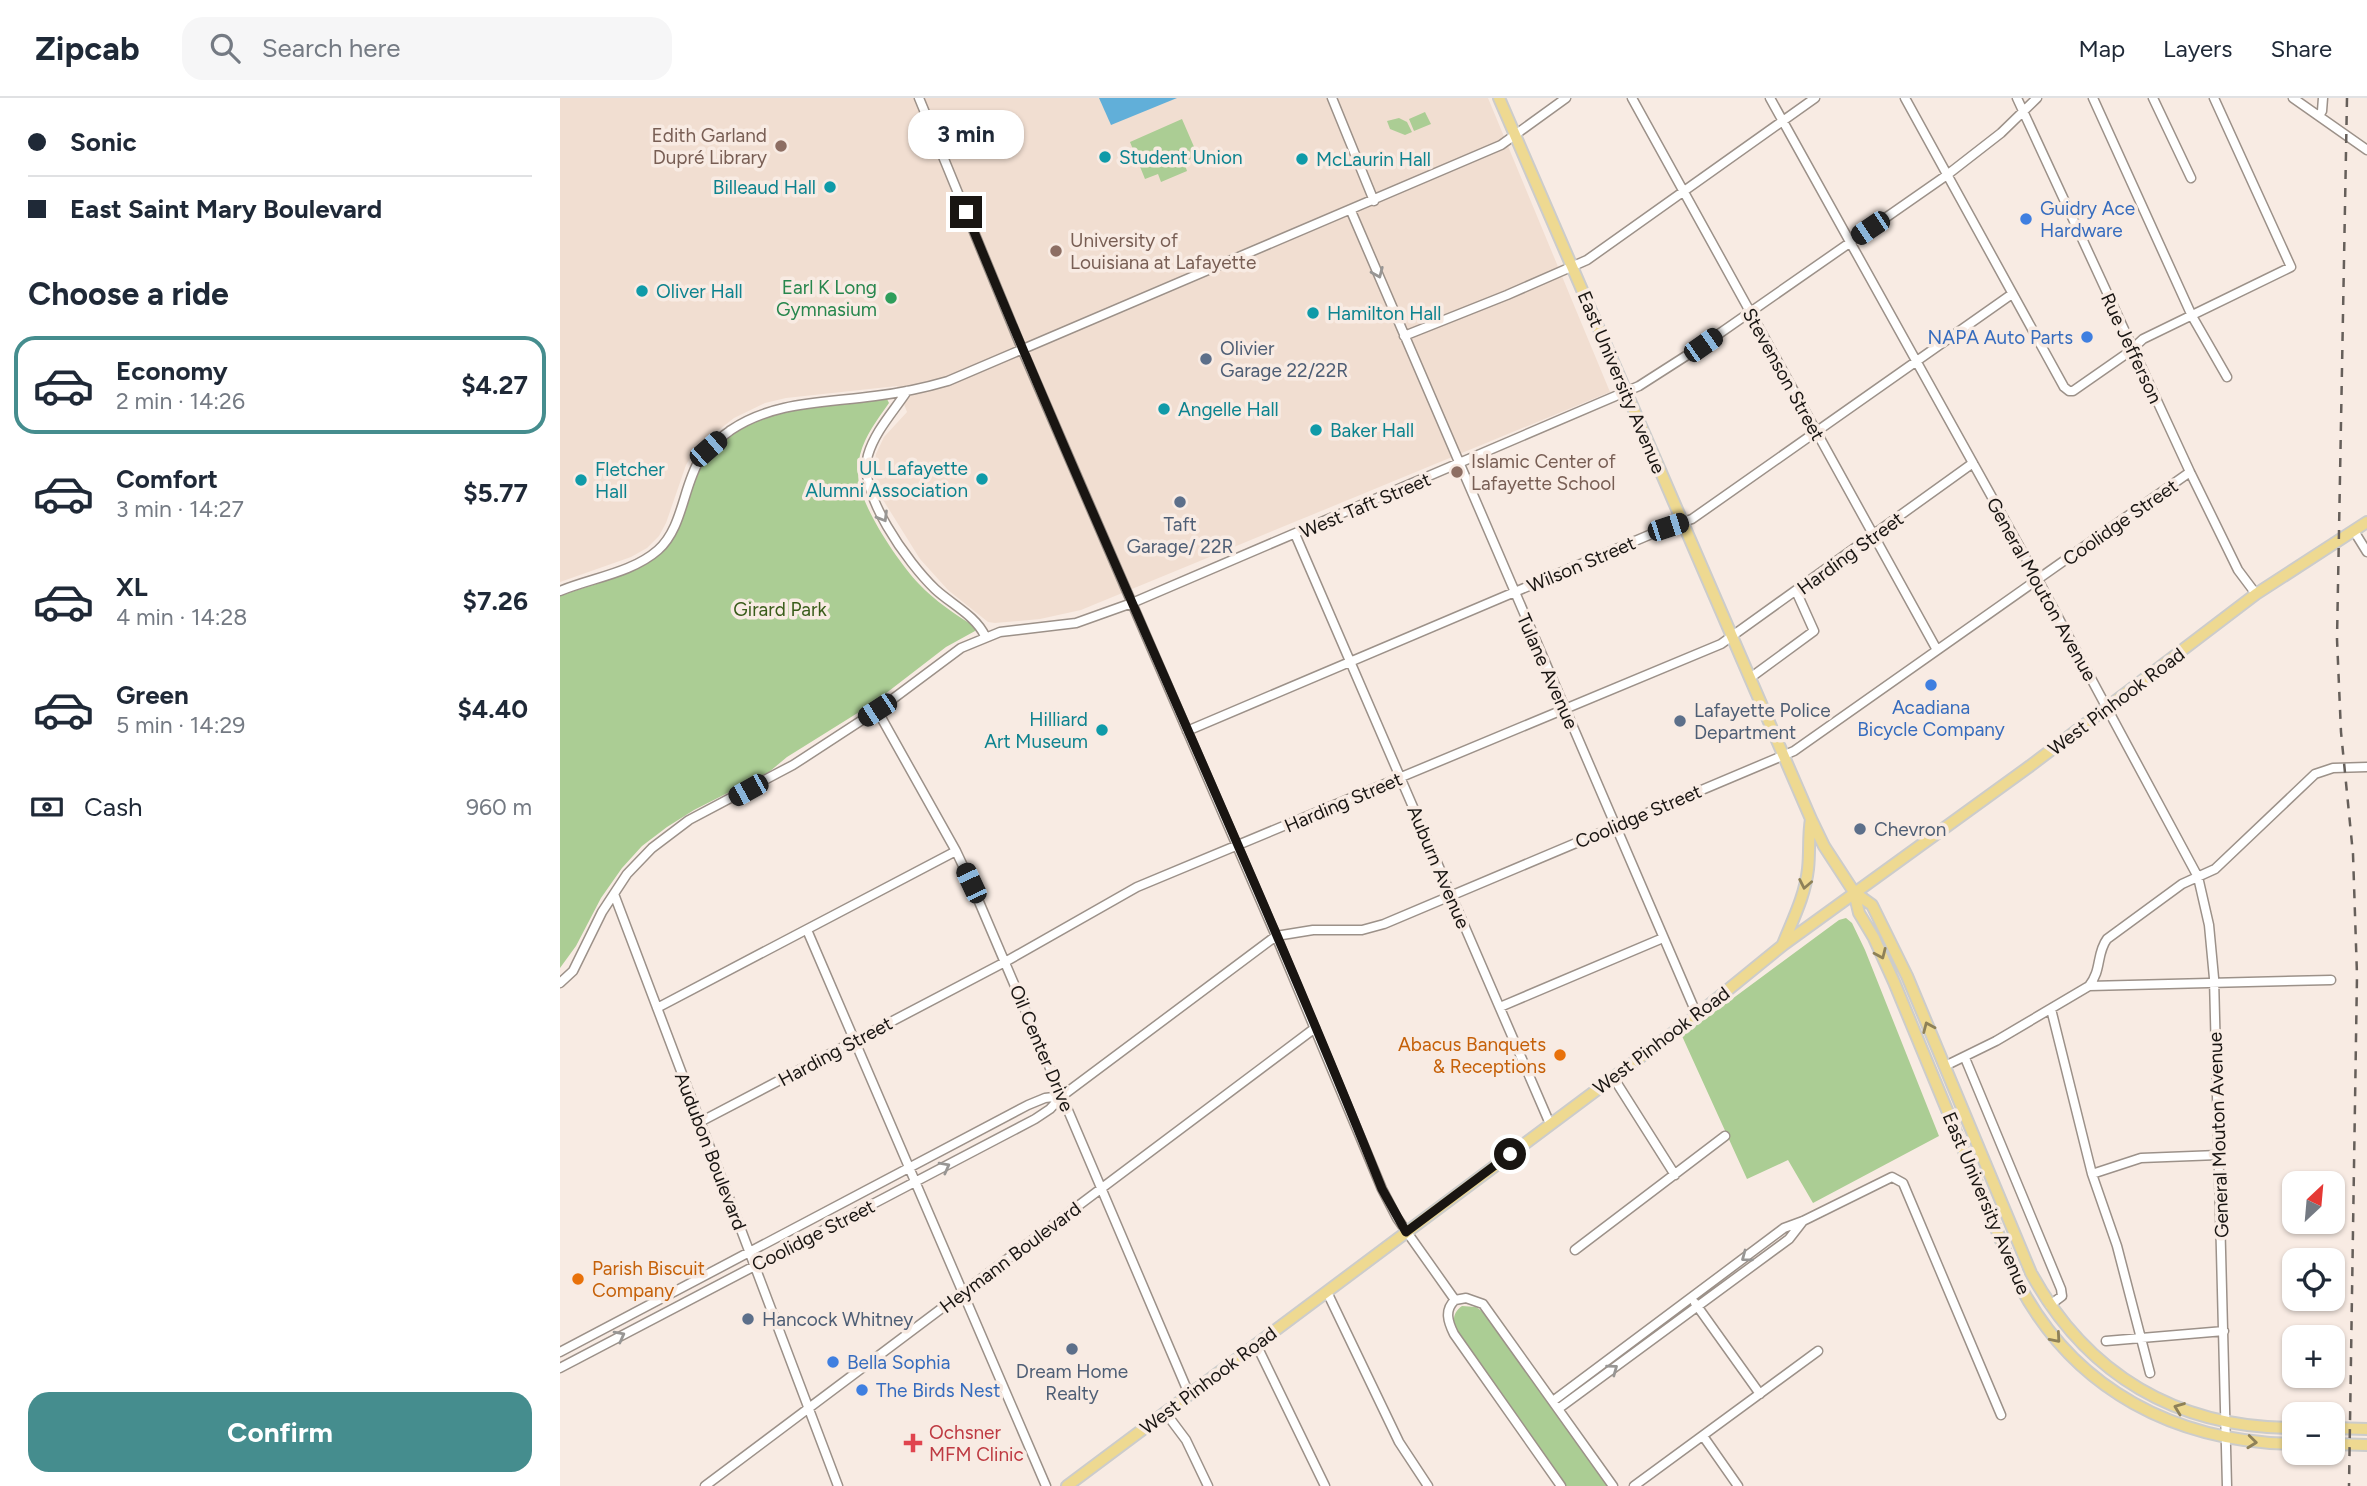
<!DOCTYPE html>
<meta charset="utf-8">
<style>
:root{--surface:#fff;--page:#f6f6f7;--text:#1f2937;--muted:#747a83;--line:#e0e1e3;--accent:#458d8e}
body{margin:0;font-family:Figtree,sans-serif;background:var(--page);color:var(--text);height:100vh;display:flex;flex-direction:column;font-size:26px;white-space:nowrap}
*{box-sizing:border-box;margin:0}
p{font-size:23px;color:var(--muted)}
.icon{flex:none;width:38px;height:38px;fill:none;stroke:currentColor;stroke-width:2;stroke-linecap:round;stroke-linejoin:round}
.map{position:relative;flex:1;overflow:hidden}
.details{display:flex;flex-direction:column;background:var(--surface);width:560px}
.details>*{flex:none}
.top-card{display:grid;align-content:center;height:154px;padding:0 28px;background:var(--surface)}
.needle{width:46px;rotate:26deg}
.buttons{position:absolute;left:1722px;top:1073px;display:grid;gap:14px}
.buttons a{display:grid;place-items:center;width:63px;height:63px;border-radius:14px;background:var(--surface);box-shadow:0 2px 5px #0004;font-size:35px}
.end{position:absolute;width:32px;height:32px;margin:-16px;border:9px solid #191512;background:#fff;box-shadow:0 0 0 4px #fff}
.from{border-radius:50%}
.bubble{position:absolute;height:49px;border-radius:21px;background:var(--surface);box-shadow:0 2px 5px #0004;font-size:23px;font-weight:700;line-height:49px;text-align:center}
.car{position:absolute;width:21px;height:42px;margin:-21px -10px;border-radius:9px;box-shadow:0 0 5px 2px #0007;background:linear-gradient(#222 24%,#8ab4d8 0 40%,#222 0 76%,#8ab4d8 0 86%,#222 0)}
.top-card b{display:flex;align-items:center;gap:24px;height:66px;font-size:26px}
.top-card b+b{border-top:2px solid var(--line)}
.top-card i{width:18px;height:18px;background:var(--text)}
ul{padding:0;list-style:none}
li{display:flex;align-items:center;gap:21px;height:98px;margin:0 14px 10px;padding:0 14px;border:4px solid transparent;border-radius:21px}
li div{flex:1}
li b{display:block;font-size:26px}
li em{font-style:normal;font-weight:700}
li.active{border-color:var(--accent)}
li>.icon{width:63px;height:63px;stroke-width:1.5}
h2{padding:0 28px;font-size:32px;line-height:84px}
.pay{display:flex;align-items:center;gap:18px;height:77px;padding:0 28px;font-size:26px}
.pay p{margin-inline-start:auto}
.cta{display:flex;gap:14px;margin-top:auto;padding:14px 28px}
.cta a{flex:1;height:80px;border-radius:21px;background:var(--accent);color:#fff;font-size:28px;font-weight:700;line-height:80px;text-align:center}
header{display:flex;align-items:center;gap:42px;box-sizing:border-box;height:98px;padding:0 35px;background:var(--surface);border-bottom:2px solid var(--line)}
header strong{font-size:33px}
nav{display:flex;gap:38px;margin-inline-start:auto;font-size:24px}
.search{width:490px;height:63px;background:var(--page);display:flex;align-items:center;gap:18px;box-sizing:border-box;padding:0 24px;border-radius:21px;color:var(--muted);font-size:26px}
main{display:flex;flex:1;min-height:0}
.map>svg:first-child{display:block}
.built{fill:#f1ded1}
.green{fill:#abcd94}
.water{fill:#61afd9}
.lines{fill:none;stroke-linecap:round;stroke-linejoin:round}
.minor-casing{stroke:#9c9189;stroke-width:11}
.major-casing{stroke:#cccccb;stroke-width:14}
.minor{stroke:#fff;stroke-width:8}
.major{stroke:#eed991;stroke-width:10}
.rail{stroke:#665f5a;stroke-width:2.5;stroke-dasharray:9 9;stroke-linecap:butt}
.oneway{stroke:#989694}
.oneway2{stroke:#8e8158}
.route{stroke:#191512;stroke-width:9}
.education-dot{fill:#8d6e63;stroke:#f8ebe3;stroke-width:2.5}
.culture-dot{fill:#0f9aa8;stroke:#f8ebe3;stroke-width:2.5}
.shop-dot{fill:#3f7fe0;stroke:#f8ebe3;stroke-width:2.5}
.leisure-dot{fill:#2e9e5b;stroke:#f8ebe3;stroke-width:2.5}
.service-dot{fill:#5c6f8a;stroke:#f8ebe3;stroke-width:2.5}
.food-dot{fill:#e8710a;stroke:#f8ebe3;stroke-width:2.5}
.health-dot{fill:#e0444e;stroke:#f8ebe3;stroke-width:2.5}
.labels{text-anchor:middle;stroke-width:7;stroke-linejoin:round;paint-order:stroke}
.education-label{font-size:19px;fill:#785e54;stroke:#f8ebe3;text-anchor:start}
.culture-label{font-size:19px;fill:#0d838f;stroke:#f8ebe3;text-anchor:start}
.shop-label{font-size:19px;fill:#366cbe;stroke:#f8ebe3;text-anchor:start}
.leisure-label{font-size:19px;fill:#27864d;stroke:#f8ebe3;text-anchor:end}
.service-label{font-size:19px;fill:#4e5e75;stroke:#f8ebe3;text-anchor:start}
.street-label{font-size:19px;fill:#191512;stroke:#f8ebe3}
.park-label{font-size:19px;fill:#395c1a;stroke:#f8ebe3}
.food-label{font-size:19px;fill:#c56008;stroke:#f8ebe3;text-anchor:end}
.health-label{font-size:19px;fill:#be3a42;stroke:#f8ebe3;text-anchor:start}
</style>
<header>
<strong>Zipcab</strong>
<div class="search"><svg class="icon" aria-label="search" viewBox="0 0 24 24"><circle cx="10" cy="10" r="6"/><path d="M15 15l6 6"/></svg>Search here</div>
<nav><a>Map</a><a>Layers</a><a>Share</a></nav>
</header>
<main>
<section class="details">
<div class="top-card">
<b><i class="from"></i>Sonic</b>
<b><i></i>East Saint Mary Boulevard</b>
</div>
<h2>Choose a ride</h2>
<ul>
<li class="active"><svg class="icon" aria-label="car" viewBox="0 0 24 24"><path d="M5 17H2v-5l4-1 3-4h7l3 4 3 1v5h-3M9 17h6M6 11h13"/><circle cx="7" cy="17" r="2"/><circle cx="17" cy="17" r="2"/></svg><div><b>Economy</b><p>2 min · 14:26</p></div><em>$4.27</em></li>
<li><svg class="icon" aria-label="car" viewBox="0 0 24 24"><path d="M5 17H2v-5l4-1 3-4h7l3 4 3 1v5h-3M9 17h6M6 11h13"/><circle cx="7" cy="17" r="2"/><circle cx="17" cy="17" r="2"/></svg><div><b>Comfort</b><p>3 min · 14:27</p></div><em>$5.77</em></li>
<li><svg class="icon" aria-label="car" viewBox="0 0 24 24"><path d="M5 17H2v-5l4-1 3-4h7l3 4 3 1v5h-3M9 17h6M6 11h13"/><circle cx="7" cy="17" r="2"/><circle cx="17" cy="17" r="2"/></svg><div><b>XL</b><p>4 min · 14:28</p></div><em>$7.26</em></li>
<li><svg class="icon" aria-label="car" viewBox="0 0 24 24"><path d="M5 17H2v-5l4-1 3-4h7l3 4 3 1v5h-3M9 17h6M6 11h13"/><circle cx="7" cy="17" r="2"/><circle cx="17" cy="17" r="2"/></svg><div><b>Green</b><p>5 min · 14:29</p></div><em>$4.40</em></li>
</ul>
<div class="pay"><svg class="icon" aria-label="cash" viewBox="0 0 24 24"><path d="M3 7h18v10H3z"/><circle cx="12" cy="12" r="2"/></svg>Cash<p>960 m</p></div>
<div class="cta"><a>Confirm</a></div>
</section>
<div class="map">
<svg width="1807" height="1388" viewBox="0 0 1807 1388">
<rect width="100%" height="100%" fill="#f8ebe3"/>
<path class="built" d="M0,0h928l122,294 -529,218 -41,9 -45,4 -7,-1 -40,-32 -28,-31 -40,-64 -7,-22 3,-19 8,-17 23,-25 -10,-26 -111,12 -21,5 -31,15 -37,29 -11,18 -20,58 -7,13 -12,12 -16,9 -71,25z"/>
<path class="green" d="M865,14l6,12 -17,7 -5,-12z
M839,20l8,4 5,10 -7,3 -15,-6 -3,-8z
M622,21l16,37 -14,6 3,9 -26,11 -3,-8 -13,5 -15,-37z
M327,301l2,4c-11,16 -24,32 -29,52 -2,10 -3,23 0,32 7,28 39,76 59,97 16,17 36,30 56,43v4l-29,16 -74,57 -85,53 -18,15 -75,38 -27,17 -25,19 -20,22 -21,30 -25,48 -16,22v-372c29,-11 75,-21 98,-41 24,-20 28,-54 40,-81 30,-68 127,-67 189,-75z
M1286,820l6,5 13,27 74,186 -126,67 -25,-43 -41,19 -65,-143 157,-116z
M902,1208l14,1 10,7 122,172h-42l-110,-154c-3,-11 -4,-19 6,-26z"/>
<path class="water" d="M539,0h78l-66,27z"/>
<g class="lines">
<g class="minor-casing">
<path id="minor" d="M359,0l103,251 254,587 106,253 15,29 58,82
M772,0l42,103
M1072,0l305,552
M1210,0l268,482 160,297 11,48 5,53 13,508
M1345,0l159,289 5,4h4l56,-39 14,-13 148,-72 -77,-169
M1457,0l173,374 48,98 18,24
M1533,0l99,218 35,61
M1593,0l38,80
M1733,0l74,52
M1759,18l3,-5 1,-13
M791,113l346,804
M844,238l103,-41 80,-35 228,-162
M347,293c-13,20 -32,40 -39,64 -11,38 40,108 67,134 16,15 41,27 50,47
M1794,433l13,21
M735,436l255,590
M0,493c31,-13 72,-18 98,-41 25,-22 25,-64 42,-91 7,-12 20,-21 31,-29 43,-29 95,-27 144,-34 25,-3 49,-8 73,-15l553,-236 65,-47
M1190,580l64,-47 -18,-40
M317,612l79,141 15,32 218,511
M627,633l481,-204 24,-8 320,-225
M54,796l224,592
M247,832l239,556
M0,885l13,-12 29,-59 25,-38 25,-26 37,-28 104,-55 89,-58 79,-59 39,-16 76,-9 56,-20 507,-217 64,-41 244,-170 54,-42 36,-35
M1529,888l242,-6
M940,909l163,-69
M97,910l299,-157
M1491,911l41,165 25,72 33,127
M1405,960l96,231 1,7 -12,9
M1385,968l51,-25 93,-55c13,-16 7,-32 18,-47l75,-55 33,-15 100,-95 18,-6 34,-1
M1053,979l62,98
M140,1024l305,-160 132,-75 584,-243 252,-181
M1532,1076l49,-16 77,-3
M1015,1152l150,-114
M767,1194l72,150 29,44
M895,1202l11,-2 17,6 130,182
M895,1202c-11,10 -7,22 -1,34l107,152
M1135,1205l65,91
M1546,1243l118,-10
M696,1246l69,142
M0,1254l468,-247 17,-7 17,-2
M0,1270l475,-249 15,-10 12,-13 214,-160 37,-6h49l22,-6 410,-173 396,-279
M993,1303l231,-173 19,-7 89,-44 11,6 98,232
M998,1311l231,-170 14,-18
M605,1314l21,28 22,46
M1143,1338l35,50
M145,1388l610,-458
M1074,1388l184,-135"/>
</g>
<g class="major-casing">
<path id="major" d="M939,0l312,721 13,27 30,46 18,13 35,71 124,297c56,102 146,155 263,155
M1294,794l5,21 15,25 20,44 125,302c56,107 158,158 275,160
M1223,846c10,-25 22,-48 25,-75 2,-17 0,-33 3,-50
M1773,1330l34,1
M1773,1346l34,1
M507,1388l630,-471 86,-70 247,-179 226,-172 111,-72"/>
</g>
<use href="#minor" class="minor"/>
<use href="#major" class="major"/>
<path class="rail" d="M1787,0l-10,541 4,93 12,122 4,121 -8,511"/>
</g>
<defs><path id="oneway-chevron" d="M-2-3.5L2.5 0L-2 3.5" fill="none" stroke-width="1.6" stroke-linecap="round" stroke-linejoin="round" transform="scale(1.75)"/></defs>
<g class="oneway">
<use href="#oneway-chevron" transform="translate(818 175) rotate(67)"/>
<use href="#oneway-chevron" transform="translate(323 419) rotate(59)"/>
<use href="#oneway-chevron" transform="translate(385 1069) rotate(-28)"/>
<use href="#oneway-chevron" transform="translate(1186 1159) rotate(143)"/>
<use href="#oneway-chevron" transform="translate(60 1238) rotate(-28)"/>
<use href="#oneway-chevron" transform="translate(1053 1271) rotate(-36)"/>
</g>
<g class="oneway2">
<use href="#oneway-chevron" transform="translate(1245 786) rotate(101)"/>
<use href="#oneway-chevron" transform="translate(1321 856) rotate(66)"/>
<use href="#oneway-chevron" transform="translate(1368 929) rotate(-113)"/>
<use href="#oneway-chevron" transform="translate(1496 1240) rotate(49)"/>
<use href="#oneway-chevron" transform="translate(1619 1310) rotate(-159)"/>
<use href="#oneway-chevron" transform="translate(1692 1344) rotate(6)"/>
</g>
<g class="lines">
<path class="route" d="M406,114c133,328 285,648 416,977l24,43 104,-78"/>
</g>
<g class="education-dot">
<circle cx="221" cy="48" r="7"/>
<circle cx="496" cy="153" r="7"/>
<circle cx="897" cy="374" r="7"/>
</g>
<g class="culture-dot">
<circle cx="545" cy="59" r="7"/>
<circle cx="742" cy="61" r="7"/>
<circle cx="270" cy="89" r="7"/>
<circle cx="82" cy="193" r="7"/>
<circle cx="753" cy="215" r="7"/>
<circle cx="604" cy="311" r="7"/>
<circle cx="756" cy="332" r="7"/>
<circle cx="422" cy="381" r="7"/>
<circle cx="21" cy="382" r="7"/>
<circle cx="542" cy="632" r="7"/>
</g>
<g class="shop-dot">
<circle cx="1466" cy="121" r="7"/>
<circle cx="1527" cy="239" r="7"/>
<circle cx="1371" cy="587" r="7"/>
<circle cx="273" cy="1264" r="7"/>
<circle cx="302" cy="1292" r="7"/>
</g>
<circle class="leisure-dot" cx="331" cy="200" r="7"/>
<g class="service-dot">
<circle cx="646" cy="261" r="7"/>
<circle cx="620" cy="404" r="7"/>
<circle cx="1120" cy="623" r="7"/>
<circle cx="1300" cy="731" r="7"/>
<circle cx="188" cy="1221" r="7"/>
<circle cx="512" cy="1251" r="7"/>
</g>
<g class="food-dot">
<circle cx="1000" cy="957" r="7"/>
<circle cx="18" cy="1181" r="7"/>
</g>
<path class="health-dot" d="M349.5 1334.5h7v7h7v7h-7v7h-7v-7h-7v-7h7z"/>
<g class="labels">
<g class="education-label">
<text x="207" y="44" text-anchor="end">Edith Garland<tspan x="207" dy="22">Dupré Library</tspan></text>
<text x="510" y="149">University of<tspan x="510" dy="22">Louisiana at Lafayette</tspan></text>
<text x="911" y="370">Islamic Center of<tspan x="911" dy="22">Lafayette School</tspan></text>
</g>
<g class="culture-label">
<text x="559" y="66">Student Union</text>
<text x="756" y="68">McLaurin Hall</text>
<text x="256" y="96" text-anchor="end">Billeaud Hall</text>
<text x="96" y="200">Oliver Hall</text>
<text x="767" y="222">Hamilton Hall</text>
<text x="618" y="318">Angelle Hall</text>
<text x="770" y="339">Baker Hall</text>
<text x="408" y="377" text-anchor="end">UL Lafayette<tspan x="408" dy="22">Alumni Association</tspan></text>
<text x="35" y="378">Fletcher<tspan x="35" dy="22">Hall</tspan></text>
<text x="528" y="628" text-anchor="end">Hilliard<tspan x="528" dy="22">Art Museum</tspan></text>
</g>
<g class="shop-label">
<text x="1480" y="117">Guidry Ace<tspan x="1480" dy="22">Hardware</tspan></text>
<text x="1513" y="246" text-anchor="end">NAPA Auto Parts</text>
<text x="1371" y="616" text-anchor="middle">Acadiana<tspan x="1371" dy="22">Bicycle Company</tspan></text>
<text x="287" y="1271">Bella Sophia</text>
<text x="316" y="1299">The Birds Nest</text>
</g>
<g class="leisure-label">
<text x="317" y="196">Earl K Long<tspan x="317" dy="22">Gymnasium</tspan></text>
</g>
<g class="service-label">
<text x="660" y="257">Olivier<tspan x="660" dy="22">Garage 22/22R</tspan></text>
<text x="620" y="433" text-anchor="middle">Taft<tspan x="620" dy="22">Garage/ 22R</tspan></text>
<text x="1134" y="619">Lafayette Police<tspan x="1134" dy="22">Department</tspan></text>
<text x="1314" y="738">Chevron</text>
<text x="202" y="1228">Hancock Whitney</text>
<text x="512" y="1280" text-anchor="middle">Dream Home<tspan x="512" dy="22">Realty</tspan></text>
</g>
<g class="street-label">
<text transform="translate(1572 250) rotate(65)" y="7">Rue Jefferson</text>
<text transform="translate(1224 276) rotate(61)" y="7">Stevenson Street</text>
<text transform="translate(1062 284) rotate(67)" y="7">East University Avenue</text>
<text transform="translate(805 407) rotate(-23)" y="7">West Taft Street</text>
<text transform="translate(1560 424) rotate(-35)" y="7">Coolidge Street</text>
<text transform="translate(1290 455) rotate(-36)" y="7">Harding Street</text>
<text transform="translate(1021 466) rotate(-23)" y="7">Wilson Street</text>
<text transform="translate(1482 491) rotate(61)" y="7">General Mouton Avenue</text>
<text transform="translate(988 573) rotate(66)" y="7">Tulane Avenue</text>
<text transform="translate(1556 603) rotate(-37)" y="7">West Pinhook Road</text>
<text transform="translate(783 704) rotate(-23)" y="7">Harding Street</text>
<text transform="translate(1078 718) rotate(-23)" y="7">Coolidge Street</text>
<text transform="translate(879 769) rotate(67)" y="7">Auburn Avenue</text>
<text transform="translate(1101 942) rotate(-37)" y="7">West Pinhook Road</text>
<text transform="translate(482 950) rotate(67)" y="7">Oil Center Drive</text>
<text transform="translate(275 953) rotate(-28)" y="7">Harding Street</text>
<text transform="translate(1658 1037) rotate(-92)" y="7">General Mouton Avenue</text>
<text transform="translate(151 1053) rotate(69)" y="7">Audubon Boulevard</text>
<text transform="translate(1427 1105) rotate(67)" y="7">East University Avenue</text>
<text transform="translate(253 1137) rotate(-27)" y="7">Coolidge Street</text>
<text transform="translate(450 1159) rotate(-37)" y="7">Heymann Boulevard</text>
<text transform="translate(648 1282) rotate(-37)" y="7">West Pinhook Road</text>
</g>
<g class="park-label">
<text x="220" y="518">Girard Park</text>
</g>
<g class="food-label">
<text x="986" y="953">Abacus Banquets<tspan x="986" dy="22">&amp; Receptions</tspan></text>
<text x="32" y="1177" text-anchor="start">Parish Biscuit<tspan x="32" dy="22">Company</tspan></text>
</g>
<g class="health-label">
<text x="369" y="1341">Ochsner<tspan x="369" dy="22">MFM Clinic</tspan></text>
</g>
</g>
</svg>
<div class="buttons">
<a><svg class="needle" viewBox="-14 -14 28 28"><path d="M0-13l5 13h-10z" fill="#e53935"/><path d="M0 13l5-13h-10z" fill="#747a83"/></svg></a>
<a><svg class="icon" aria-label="locate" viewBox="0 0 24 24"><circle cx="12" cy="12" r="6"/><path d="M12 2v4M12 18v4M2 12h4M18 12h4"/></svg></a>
<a>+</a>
<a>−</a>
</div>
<i class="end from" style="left:950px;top:1056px"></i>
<i class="end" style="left:406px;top:114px"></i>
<div class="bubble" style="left:348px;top:12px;width:116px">3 min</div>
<i class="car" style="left:1310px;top:130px;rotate:236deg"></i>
<i class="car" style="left:1143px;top:247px;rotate:55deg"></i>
<i class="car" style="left:148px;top:351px;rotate:49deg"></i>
<i class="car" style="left:1108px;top:429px;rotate:72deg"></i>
<i class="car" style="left:317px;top:612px;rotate:237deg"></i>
<i class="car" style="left:188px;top:692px;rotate:241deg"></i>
<i class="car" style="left:411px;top:785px;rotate:335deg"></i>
</div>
</main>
